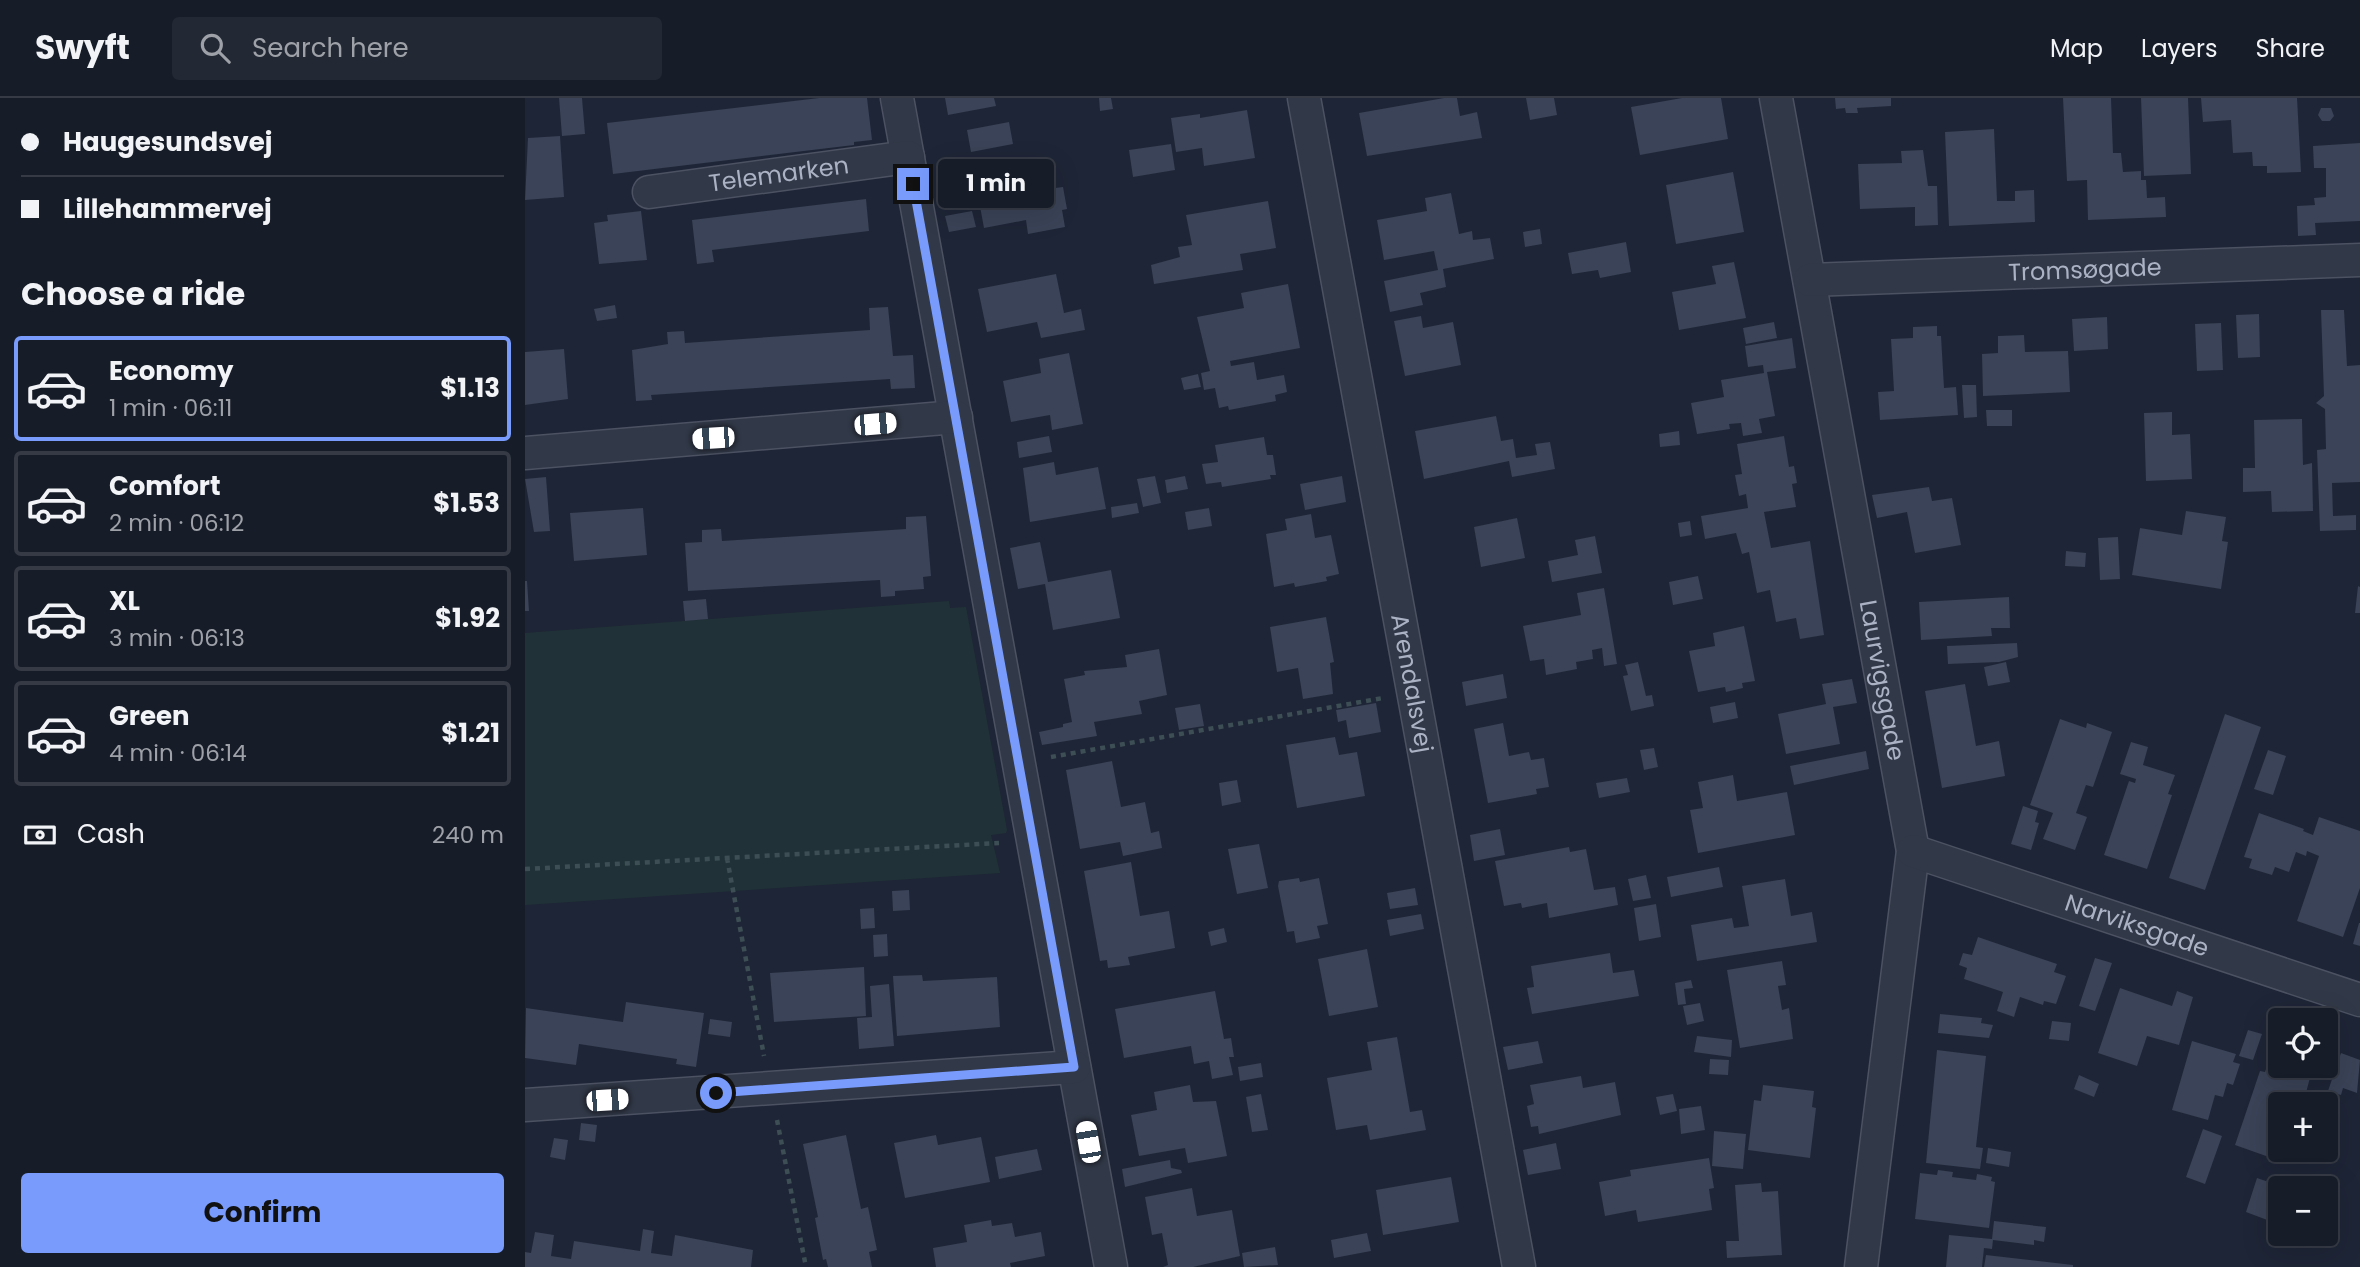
<!DOCTYPE html>
<meta charset="utf-8">
<style>
:root{--surface:#161c28;--page:#232934;--text:#f1f3f6;--muted:#9ea1a8;--line:#353a45;--accent:#789bfc}
body{margin:0;font-family:Poppins,sans-serif;background:var(--page);color:var(--text);height:100vh;display:flex;flex-direction:column;font-size:26px;white-space:nowrap}
*{box-sizing:border-box;margin:0}
p{font-size:23px;color:var(--muted)}
.icon{flex:none;width:38px;height:38px;fill:none;stroke:currentColor;stroke-width:2;stroke-linecap:round;stroke-linejoin:round}
.map{position:relative;flex:1;overflow:hidden}
.details{display:flex;flex-direction:column;background:var(--surface);width:525px}
.details>*{flex:none}
.hud{display:grid;align-content:center;height:154px;padding:0 21px;background:var(--surface)}
.controls{position:absolute;left:1743px;top:910px;display:grid;gap:14px}
.controls a{display:grid;place-items:center;width:70px;height:70px;border-radius:7px;background:var(--surface);box-shadow:0 7px 28px #0002,0 0 0 2px var(--line);font-size:35px}
.end{position:absolute;width:32px;height:32px;margin:-16px;border:9px solid #789bfc;background:#111;box-shadow:0 0 0 4px #111}
.from{border-radius:50%}
.bubble{position:absolute;height:49px;border-radius:7px;background:var(--surface);box-shadow:0 7px 28px #0002,0 0 0 2px var(--line);font-size:23px;font-weight:700;line-height:49px;text-align:center}
.car{position:absolute;width:21px;height:42px;margin:-21px -10px;border-radius:9px;box-shadow:0 0 5px 2px #0007;background:linear-gradient(#fff 24%,#345 0 40%,#fff 0 76%,#345 0 86%,#fff 0)}
.hud b{display:flex;align-items:center;gap:24px;height:66px;font-size:26px}
.hud b+b{border-top:2px solid var(--line)}
.hud i{width:18px;height:18px;background:var(--text)}
ul{padding:0;list-style:none}
li{display:flex;align-items:center;gap:21px;height:105px;margin:0 14px 10px;padding:0 7px;border:4px solid var(--line);border-radius:7px}
li div{flex:1}
li b{display:block;font-size:26px}
li em{font-style:normal;font-weight:700}
li.active{border-color:var(--accent)}
li>.icon{width:63px;height:63px;stroke-width:1.5}
h2{padding:0 21px;font-size:32px;line-height:84px}
.pay{display:flex;align-items:center;gap:18px;height:77px;padding:0 21px;font-size:26px}
.pay p{margin-inline-start:auto}
.primary-button{display:flex;gap:14px;margin-top:auto;padding:14px 21px}
.primary-button a{flex:1;height:80px;border-radius:7px;background:var(--accent);color:#111;font-size:28px;font-weight:700;line-height:80px;text-align:center}
header{display:flex;align-items:center;gap:42px;box-sizing:border-box;height:98px;padding:0 35px;background:var(--surface);border-bottom:2px solid var(--line)}
header strong{font-size:33px}
nav{display:flex;gap:38px;margin-inline-start:auto;font-size:24px}
.search{width:490px;height:63px;background:var(--page);display:flex;align-items:center;gap:18px;box-sizing:border-box;padding:0 24px;border-radius:7px;color:var(--muted);font-size:26px}
main{display:flex;flex:1;min-height:0}
.map>svg:first-child{display:block}
.green{fill:#203237}
.building{fill:#3a4357}
.lines{fill:none;stroke-linecap:round;stroke-linejoin:round}
.minor-casing{stroke:#4c5262;stroke-width:35}
.path{stroke:#3d4f55;stroke-width:4.5;stroke-dasharray:5 5;stroke-linecap:butt}
.minor{stroke:#313847;stroke-width:32}
.route{stroke:#789bfc;stroke-width:9}
.labels{text-anchor:middle;stroke-width:5;stroke-linejoin:round;paint-order:stroke}
.street-label{font-size:24px;fill:#abb2c4;stroke:#171d2b}
</style>
<header>
<strong>Swyft</strong>
<div class="search"><svg class="icon" aria-label="search" viewBox="0 0 24 24"><circle cx="10" cy="10" r="6"/><path d="M15 15l6 6"/></svg>Search here</div>
<nav><a>Map</a><a>Layers</a><a>Share</a></nav>
</header>
<main>
<section class="details">
<div class="hud">
<b><i class="from"></i>Haugesundsvej</b>
<b><i></i>Lillehammervej</b>
</div>
<h2>Choose a ride</h2>
<ul>
<li class="active"><svg class="icon" aria-label="car" viewBox="0 0 24 24"><path d="M5 17H2v-5l4-1 3-4h7l3 4 3 1v5h-3M9 17h6M6 11h13"/><circle cx="7" cy="17" r="2"/><circle cx="17" cy="17" r="2"/></svg><div><b>Economy</b><p>1 min · 06:11</p></div><em>$1.13</em></li>
<li><svg class="icon" aria-label="car" viewBox="0 0 24 24"><path d="M5 17H2v-5l4-1 3-4h7l3 4 3 1v5h-3M9 17h6M6 11h13"/><circle cx="7" cy="17" r="2"/><circle cx="17" cy="17" r="2"/></svg><div><b>Comfort</b><p>2 min · 06:12</p></div><em>$1.53</em></li>
<li><svg class="icon" aria-label="car" viewBox="0 0 24 24"><path d="M5 17H2v-5l4-1 3-4h7l3 4 3 1v5h-3M9 17h6M6 11h13"/><circle cx="7" cy="17" r="2"/><circle cx="17" cy="17" r="2"/></svg><div><b>XL</b><p>3 min · 06:13</p></div><em>$1.92</em></li>
<li><svg class="icon" aria-label="car" viewBox="0 0 24 24"><path d="M5 17H2v-5l4-1 3-4h7l3 4 3 1v5h-3M9 17h6M6 11h13"/><circle cx="7" cy="17" r="2"/><circle cx="17" cy="17" r="2"/></svg><div><b>Green</b><p>4 min · 06:14</p></div><em>$1.21</em></li>
</ul>
<div class="pay"><svg class="icon" aria-label="cash" viewBox="0 0 24 24"><path d="M3 7h18v10H3z"/><circle cx="12" cy="12" r="2"/></svg>Cash<p>240 m</p></div>
<div class="primary-button"><a>Confirm</a></div>
</section>
<div class="map">
<svg width="1835" height="1169" viewBox="0 0 1835 1169">
<rect width="100%" height="100%" fill="#1e2536"/>
<path class="green" d="M424,503l1,7 16,-1 41,223 -1,3 -15,2 9,38 -475,32v-272z"/>
<path class="building" d="M34,0h23l3,36 -23,2z
M294,0h48l5,42 -18,2v3l-241,29 -6,-51z
M420,0h49l2,8 -48,9z
M574,0h12l2,11 -13,2z
M919,0h13l3,18 17,-4 5,26 -115,18 -8,-43z
M1001,0h28l3,17 -27,5z
M1157,0h39l7,41 -88,16 -9,-48z
M1310,0h56v8l-34,2 1,5h-12l-1,-5 -9,1z
M1538,0h48l2,55h8l2,19 18,-1v9h5l1,18 18,-1 1,20 -78,3 -1,-40 -20,1z
M1616,0h47l3,76 -47,2z
M1676,0h96l4,74 -34,1v-7h-14l-1,-14 -19,1 -2,-33 -28,2z
M1796,10h10l3,8 -4,5h-8l-4,-6z
M722,12l8,48 -51,8 -2,-18 -26,4 -5,-34 29,-4v4z
M484,24l4,22 -42,8 -4,-22z
M1469,31l3,72h18v-10l19,-1 1,32 -86,4 -4,-94z
M35,38l4,61 -39,3 3,-62z
M1835,45v78l-45,2 1,12 -18,1 -1,-30 18,-1 -1,-7 12,-1v-29h-12l-1,-22z
M646,46l4,26 -42,7 -4,-27z
M1398,52l5,36h9l1,39 -23,1v-19l-55,2 -2,-45 44,-1 -1,-12z
M519,68l4,23 15,-2 4,22 -5,1 3,17 -37,7 -2,-14 -42,8 -9,-49z
M1208,74l11,60 -68,12 -10,-59z
M926,95l8,41 13,-3 1,9 17,-2 4,21 -51,10 3,18 -26,6 3,12 -33,7 -6,-31 54,-11 -4,-19 -50,9 -7,-40 50,-9 -2,-13z
M341,101l3,32 -157,19 2,12 -17,2 -5,-44z
M743,103l8,47 -36,6 3,16 -89,14 -3,-19 29,-8 -2,-10 14,-2 -6,-30z
M116,113l6,49 -48,4 -5,-41 14,-2 -1,-6z
M447,113l4,16 -27,5 -4,-16z
M1015,131l2,15 -17,3 -2,-15z
M1101,144l5,30 -31,6 -2,-8 -26,4 -4,-21z
M1209,164l12,56 -67,12 -7,-38 44,-8 -4,-18z
M531,176l8,39 17,-4 4,21 -44,8 -4,-16 -50,10 -9,-43z
M763,186l12,64 -70,13 1,5 23,-4 3,18 27,-5 3,17 -12,3 1,6 -47,9 -1,-4 -9,2 -4,-20 -11,2 -3,-17 9,-2 -13,-54 47,-9 -3,-15z
M90,207l2,13 -20,3 -3,-12z
M363,209l5,49 20,-1 2,33 -24,1 -1,-10 -239,16 1,5 -16,1 -4,-51 36,-6 -1,-12 17,-1 1,12 185,-13 -1,-22z
M1796,212h23l3,56 13,-1v117l-28,1 1,33 23,-1v15l-36,1 -3,-81 9,-1 -1,-40 -9,-6 8,-7z
M1734,216l1,43 -22,1 -2,-43z
M896,218l2,12 30,-6 8,43 -56,11 -11,-55z
M1582,219l1,32 -34,2 -2,-32z
M1249,224l3,16 -31,6 -3,-16z
M1696,225l2,47 -26,1 -2,-47z
M1412,228v10h4l3,52 12,-1 2,28 -78,5 -2,-28 16,-1 -3,-52 22,-1v-11z
M1499,237l1,17 43,-1 2,41 -87,4 -1,-42 16,-1v-17z
M1267,240l4,30 -29,4 8,44 -16,3 3,14 -19,3 -2,-13 -12,1 1,5 -33,5 -6,-31 33,-6 -3,-17 43,-7 -1,-8 -15,2 -3,-21z
M39,251l4,50 -43,6v-53z
M544,255l14,71 -31,6 -2,-15 -39,7 -8,-41 38,-8 -2,-14z
M673,276l3,13 -17,3 -3,-12z
M1437,287h14l1,32 -13,1z
M1461,312h26v16h-25z
M1647,314v23l18,-1 2,45 -46,2 -2,-68z
M971,318l5,25 12,-2 3,19 21,-3 -2,-11 15,-2 5,27 -43,8 -3,-16 -85,18 -9,-48z
M1777,321l1,46 9,-2 1,48 -41,1 -1,-21 -28,1v-24h12l-1,-48z
M1154,333l1,14 -20,2 -1,-13z
M524,338l3,16 -33,6 -2,-16z
M1259,338l5,31 5,-1 3,17 -5,1 4,23 -32,5 7,36 39,-7 14,94 -24,4 -4,-21 -20,4 -6,-32 -13,3 -8,-41 -7,2 -6,-21 -31,6 -4,-23 47,-8 -2,-14 -7,2 -4,-21 7,-1 -5,-30z
M739,339l3,18h6l3,20h-6l1,4 -49,8 -1,-5 -15,2 -4,-20 16,-2 -3,-17z
M529,364l2,13 42,-8 8,42 -76,13 -7,-54z
M630,378l6,27 -18,4 -6,-28z
M660,378l3,13 -21,4 -2,-13z
M817,378l4,26 -41,8 -5,-26z
M21,379l4,54 -16,1 -9,-53z
M1404,389l3,14 20,-3 9,47 -46,8 -8,-41 -30,6 -5,-23z
M612,405l2,10 -27,5 -1,-11z
M118,410l4,47 -73,6 -4,-48z
M684,410l3,18 -24,4 -3,-18z
M1661,413l40,6 -4,24 6,1 -7,47 -89,-14 8,-47 42,7z
M786,416l4,24 16,-3 8,39 -13,3 1,4 -32,6 -1,-4 -20,4 -8,-53 21,-4 -2,-11z
M401,418l5,60 -8,1 1,12 -29,2v5l-14,1 -1,-17 -192,11 -3,-48 17,-1v-12l19,-1 1,12 184,-12v-12z
M992,420l8,40 -44,9 -7,-40z
M1165,423l2,14 -12,2 -2,-14z
M1070,438l7,37 -50,9 -4,-21 30,-6 -3,-15z
M1593,439l2,42 -20,1 -2,-42z
M515,444l8,40 63,-12 9,48 -67,12 -8,-46 -27,5 -8,-41z
M1541,453l20,2 -1,14 -20,-1z
M1173,478l5,23 -30,6 -4,-23z
M0,483h2l2,30h-4z
M1833,488l2,1v26h-5z
M1079,490l13,76 -13,2 -2,-18 -10,2 1,9 -17,3 1,7 -31,6 -2,-16 -14,2 -7,-35 58,-11 -4,-22z
M1484,499l1,31h-19l1,8 -71,4 -2,-38z
M181,501l2,20 -23,2 -2,-20z
M801,519l8,45 -4,1 3,31 -30,5 -5,-31 -21,4 -7,-45z
M1219,528l11,55 -13,2 1,5 -17,4 -1,-5 -27,5 -9,-41 26,-5 -2,-13z
M1492,545l1,14 -19,5 -51,2 -1,-18z
M634,551l8,46 -28,6 3,13 -48,8 3,14 -55,9 -3,-13 24,-5v-3l9,-2 -8,-43 21,-4 -1,-4 43,-4 -2,-12z
M1113,564l8,34 6,-1 2,11 -23,5 -8,-35 5,-1 -3,-10z
M1481,564l4,20 -22,4 -4,-19z
M978,576l4,24 -41,8 -4,-24z
M1327,581l5,24 -24,4 7,37 -54,10 -8,-40 48,-10 -4,-20z
M1440,586l11,62 23,-5 6,35 -63,12 -17,-97z
M1210,604l3,16 -25,5 -3,-16z
M851,605l5,29 -32,6 -3,-18 -8,2 -2,-12z
M675,606l4,22 -25,4 -4,-22z
M1700,616l36,13 -56,163 -36,-12z
M1535,621l26,9 1,-5 25,9 -19,55 -7,-2 -10,28 11,4 -12,33 -32,-11 10,-26 -23,-8z
M978,625l6,33 20,-4 2,8 13,-2 5,29 -13,2 1,5 -49,9 -14,-74z
M810,639l4,18 18,-3 8,44 -68,12 -11,-63z
M1606,644l17,5 -5,18 32,10 -7,19 4,1 -25,74 -43,-14 25,-74 6,2 1,-4 -16,-5z
M1129,650l4,19 -14,3 -4,-20z
M1743,652l18,6 -13,39 -19,-6z
M1341,653l3,18 -75,16 -4,-19z
M587,663l9,46 24,-5 6,31 8,-2 3,17 -39,8 -3,-14 -40,7 -14,-79z
M1208,677l4,26 50,-9 8,43 -97,18 -8,-43 13,-2 -5,-26z
M1102,680l3,14 -31,6 -3,-15z
M712,682l4,22 -19,4 -3,-23z
M1498,708l15,5 -3,11 4,1 -8,27 -20,-6z
M1734,715l45,16 -1,2 10,4 6,-18 41,14v57l-17,49 -46,-16 22,-65 -12,-5 -1,5 -10,-4 -7,20 -14,-5 -3,8 -23,-7 3,-9 -8,-2z
M975,731l5,26 -31,6 -4,-26z
M734,746l9,44 -31,6 -9,-45z
M1044,749l1,5 16,-3 8,41 21,-3 3,18 -69,13 -2,-15 -25,5 -1,-5 -17,3 -9,-45z
M606,764l9,54 29,-5 6,37 -47,9 2,8 -22,3 -1,-8 -7,1 -16,-90z
M1194,769l4,20 -52,10 -4,-20z
M1121,777l5,23 -18,3 -5,-22z
M774,780l1,4 19,-4 9,46 -11,2 3,12 -24,5 -2,-12 -7,1 -9,-46 1,-5z
M1260,781l6,37 21,-4 5,30 -120,19 -6,-36 41,-7 2,10 15,-2 -7,-40z
M890,790l3,17 -28,4 -3,-16z
M384,792l1,20 -17,1 -1,-20z
M1131,806l5,33 -22,4 -5,-33z
M349,810l1,20 -14,1 -1,-20z
M896,816l3,15 -34,7 -3,-16z
M1834,825h1v23l-7,-2z
M699,830l3,14 -16,4 -3,-14z
M362,836l1,22 -14,1 -1,-22z
M1453,839l79,27 -3,8 12,4 -10,28 -12,-3 -1,4 -23,-8 -6,20 -17,-6 6,-19 -39,-13 3,-11 -8,-3 4,-12 9,2z
M842,851l11,58 -49,9 -11,-57z
M1085,855l3,20 21,-3 5,26 -107,18 -5,-26 7,-1 -3,-21z
M1570,860l17,5 -17,48 -16,-5z
M1257,863l4,24 -8,1 4,24 7,-2 4,31 -53,9 -13,-78z
M339,869l2,49 -92,6 -4,-49z
M397,877l1,6 74,-4 3,50 -103,9 -4,-60z
M1166,882l2,8 -9,1 2,15 -8,1 -3,-22z
M364,886l5,62 -35,3 -2,-31 15,-1 -2,-31z
M1595,890l52,18 5,-15 16,6 -14,48 -32,-9 -10,30 -39,-13z
M690,893l9,48 7,-1 3,19h-5l4,18 -21,4 -3,-18 -15,3 -3,-18 -67,12 -9,-49z
M101,904l78,11 -8,54 -20,-3 1,-5 -98,-15 -3,21 -51,-7 1,-50 97,14z
M1175,905l4,18 -17,4 -4,-19z
M1415,916l42,4 -1,5 12,2 -4,13 -51,-5z
M185,921l22,3 -2,15 -22,-3z
M1527,923l19,2 -2,18 -20,-2z
M1723,932l14,4 -9,26 -14,-4z
M1172,938l35,4 -1,17 -37,-5z
M872,939l13,75 12,-2 4,20 -56,10 -3,-15 -31,5 -9,-52 45,-8 -5,-28z
M1013,943l5,22 -35,7 -5,-23z
M1667,943l44,13 -3,8 7,2 -7,21 -6,-2 -4,14 -8,-2 -7,25 -36,-10z
M1412,952l49,6 -10,91 7,1 -3,21 -54,-6z
M1816,955l19,7 -3,33 -14,-5 -2,7 -13,-4z
M1185,961l19,1 -1,15 -19,-1z
M1744,962l42,14 -8,30h-23v46h7l-4,12 -48,-17 25,-74 5,1z
M736,965l2,14 -23,4 -2,-14z
M1554,977l20,9 -5,13 -20,-8z
M1056,978l2,12 32,-6 6,33 -82,19 -1,-8 -7,1 -4,-21 7,-2 -4,-19z
M665,987l3,17 23,-1 11,55 -39,7 -3,-15 -46,8 -8,-41 26,-5 -3,-18z
M1238,987l51,6 -2,16 4,1 -6,50 -62,-8 6,-50 7,1z
M736,996l7,36 -16,2 -6,-35z
M1148,996l4,17 -17,4 -4,-18z
M1176,1008l4,24 -24,4 -2,-25z
M56,1025l16,2 -2,17 -16,-2z
M1678,1031l19,7 -17,48 -19,-7z
M1189,1033l32,3 -3,35 -31,-3z
M321,1037l15,74 7,-2 9,43 -8,2 3,15h-44l-2,-8 -3,1 -8,-42 3,-1 -15,-73z
M411,1037l2,10 43,-8 9,45 -85,16 -11,-55z
M29,1040l14,2 -3,20 -15,-3z
M1031,1045l5,26 -33,6 -5,-25z
M1463,1050l23,4 -2,15 -23,-4z
M512,1051l5,21 -43,9 -4,-22z
M1184,1060l5,30 -5,1 3,21 -74,12 -2,-12 -31,6 -6,-34 32,-6 -1,-6z
M645,1062l1,8 10,2 1,3 -57,14 -3,-18z
M1413,1072l15,2 -1,5 24,3 1,-6 15,3 -1,4 4,1 -6,46 -74,-9 5,-46 17,2z
M926,1079l8,45 -76,13 -7,-45z
M1732,1080l29,10h-6l-2,36 -32,-12z
M1236,1085l1,9 16,-1 4,64 -55,3 -1,-17h13l-4,-56z
M667,1090l5,28 35,-6 8,46 -47,11h-30l5,-2 -6,-32 -10,2 -7,-38z
M466,1122l1,6 20,-3 3,14 26,-5 4,24 -35,7 1,4h-75l-3,-19 34,-6 -3,-17z
M1469,1123l52,6 -2,15 -10,-2v5l-41,-5 -1,9 -8,-1 -2,19h-36l3,-32 43,4z
M118,1131l11,2 -3,22 21,3 3,-21 78,15 -2,17h-226v-15l6,1 4,-21 19,3 -3,21 20,3 3,-18 66,10z
M842,1135l4,18 -37,7 -3,-18z
M750,1149l3,18 -34,2 -2,-14z
M1461,1157l87,10v2h-89z"/>
<g class="lines">
<g class="minor-casing">
<g id="minor">
<path d="M372,0l214,1169"/>
<path id="s1" d="M779,0l215,1169"/>
<path id="s2" d="M1251,0l137,753 -52,416"/>
<path id="s3" d="M124,94l259,-35"/>
<path id="s4" d="M1285,182l550,-20"/>
<path d="M0,355l431,-36"/>
<path id="s5" d="M1388,753l447,149"/>
<path d="M0,1007l549,-38"/>
</g>
</g>
<path class="path" d="M526,659l332,-59
M202,760l37,198
M0,771l474,-26
M252,1022l29,147"/>
<use href="#minor" class="minor"/>
</g>
<g class="lines">
<path class="route" d="M191,995l358,-26 -161,-883"/>
</g>
<g class="labels">
<g class="street-label">
<text dy="8" stroke="none"><textPath href="#s3" startOffset="131">Telemarken</textPath></text>
<text dy="8" stroke="none"><textPath href="#s4" startOffset="275">Tromsøgade</textPath></text>
<text dy="8" stroke="none"><textPath href="#s2" startOffset="592">Laurvigsgade</textPath></text>
<text dy="8" stroke="none"><textPath href="#s1" startOffset="595">Arendalsvej</textPath></text>
<text dy="8" stroke="none"><textPath href="#s5" startOffset="236">Narviksgade</textPath></text>
</g>
</g>
</svg>
<div class="controls">
<a><svg class="icon" aria-label="locate" viewBox="0 0 24 24"><circle cx="12" cy="12" r="6"/><path d="M12 2v4M12 18v4M2 12h4M18 12h4"/></svg></a>
<a>+</a>
<a>−</a>
</div>
<i class="end from" style="left:191px;top:995px"></i>
<i class="end" style="left:388px;top:86px"></i>
<div class="bubble" style="left:413px;top:61px;width:116px">1 min</div>
<i class="car" style="left:350px;top:326px;rotate:85deg"></i>
<i class="car" style="left:188px;top:340px;rotate:266deg"></i>
<i class="car" style="left:82px;top:1002px;rotate:86deg"></i>
<i class="car" style="left:563px;top:1044px;rotate:350deg"></i>
</div>
</main>
